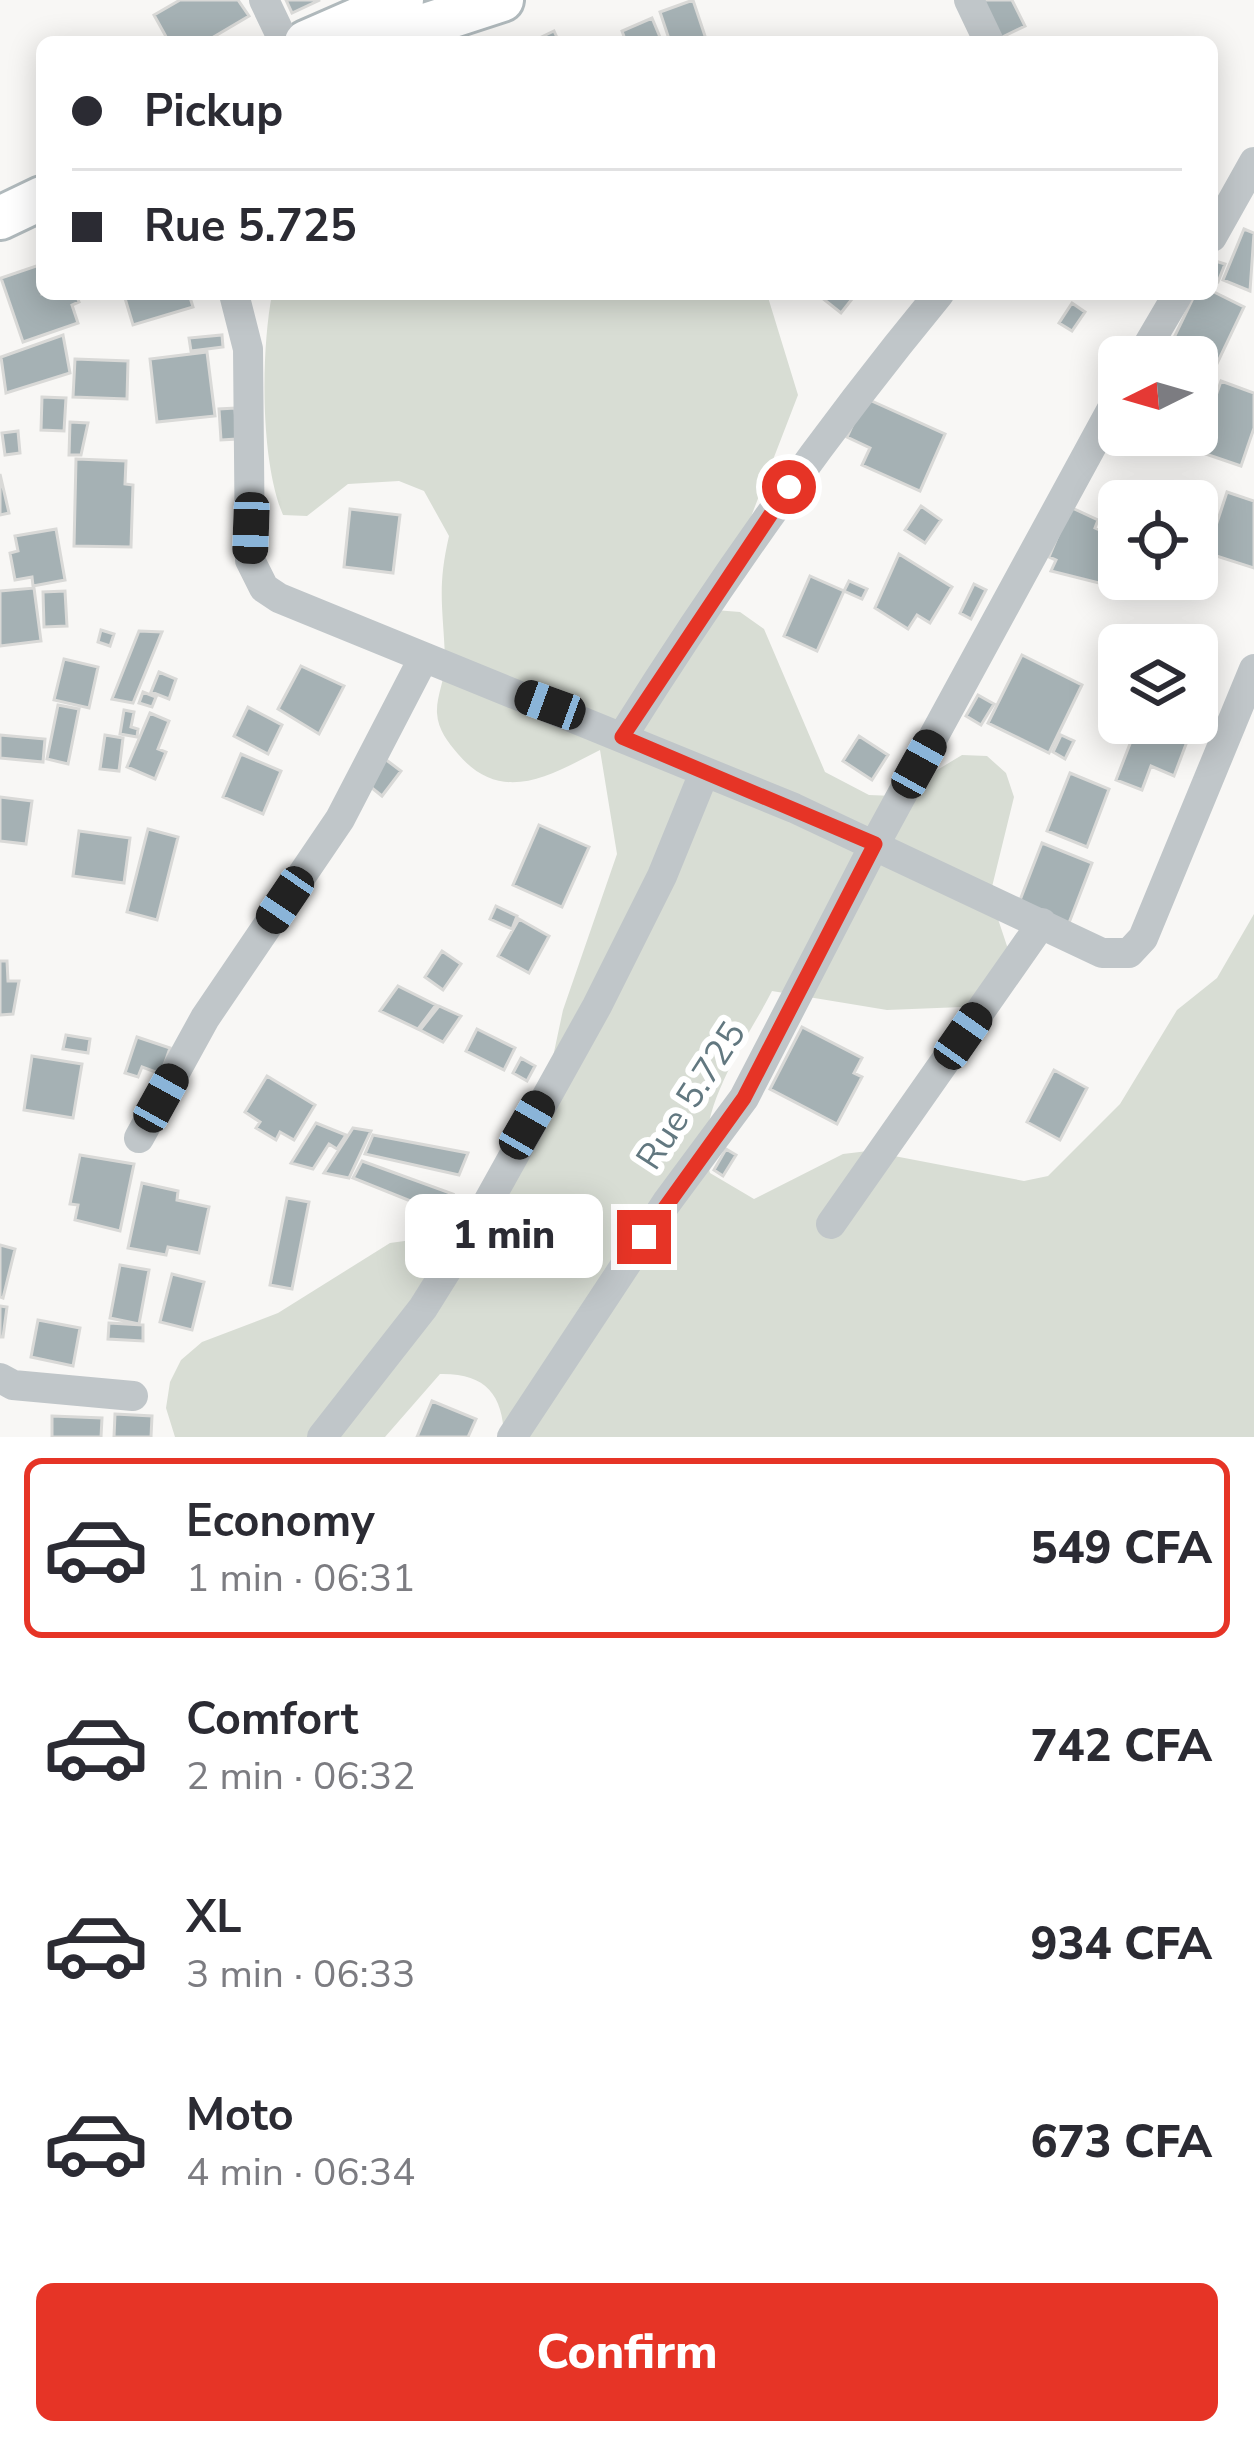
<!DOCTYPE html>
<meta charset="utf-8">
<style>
:root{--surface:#fff;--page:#f2f2f3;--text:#2b2b33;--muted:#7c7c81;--line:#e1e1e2;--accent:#e63426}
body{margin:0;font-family:"Nunito Sans",sans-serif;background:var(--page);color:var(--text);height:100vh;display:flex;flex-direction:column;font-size:45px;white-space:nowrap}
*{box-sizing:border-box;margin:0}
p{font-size:39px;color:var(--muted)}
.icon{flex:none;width:66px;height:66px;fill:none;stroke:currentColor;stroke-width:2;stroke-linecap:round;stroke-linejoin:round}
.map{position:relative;height:1437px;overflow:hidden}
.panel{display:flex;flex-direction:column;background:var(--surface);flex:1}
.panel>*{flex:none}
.top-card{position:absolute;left:36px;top:36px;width:1182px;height:264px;border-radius:18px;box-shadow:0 6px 30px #0003;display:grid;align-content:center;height:264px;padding:0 36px;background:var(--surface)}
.needle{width:78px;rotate:265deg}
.tools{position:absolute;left:1098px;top:336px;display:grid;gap:24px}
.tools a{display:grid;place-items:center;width:120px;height:120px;border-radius:18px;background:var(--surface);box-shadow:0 6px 30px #0003;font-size:60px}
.end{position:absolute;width:54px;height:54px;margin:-27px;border:15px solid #e63426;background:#fff;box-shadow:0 0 0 6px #fff}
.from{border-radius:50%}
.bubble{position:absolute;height:84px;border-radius:18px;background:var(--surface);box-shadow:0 6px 30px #0003;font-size:39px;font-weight:800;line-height:84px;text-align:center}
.car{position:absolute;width:36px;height:72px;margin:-36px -18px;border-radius:15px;box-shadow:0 0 9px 3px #0007;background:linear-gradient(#222 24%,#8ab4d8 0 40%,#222 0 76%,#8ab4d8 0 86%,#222 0)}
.top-card b{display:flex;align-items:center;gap:42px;height:114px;font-size:45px}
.top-card b+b{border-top:3px solid var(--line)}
.top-card i{width:30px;height:30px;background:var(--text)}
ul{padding:21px 0 0;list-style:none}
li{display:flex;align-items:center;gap:36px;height:180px;margin:0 24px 18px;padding:0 12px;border:6px solid transparent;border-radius:18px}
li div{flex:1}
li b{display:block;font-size:45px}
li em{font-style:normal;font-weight:800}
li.selected{border-color:var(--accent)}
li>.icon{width:108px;height:108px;stroke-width:1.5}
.primary-button{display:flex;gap:24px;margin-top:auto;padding:24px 36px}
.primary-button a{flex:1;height:138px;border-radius:18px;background:var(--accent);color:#fff;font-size:48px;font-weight:800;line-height:138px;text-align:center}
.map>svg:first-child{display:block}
.green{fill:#d8ddd4}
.building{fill:#a5b1b4;stroke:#d9d9d7;stroke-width:3}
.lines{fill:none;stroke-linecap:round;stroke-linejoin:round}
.secondary-casing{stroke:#b0b9bc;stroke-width:48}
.street{stroke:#c0c6c9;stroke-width:30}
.secondary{stroke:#fff;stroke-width:42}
.route{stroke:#e63426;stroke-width:15}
.labels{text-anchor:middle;stroke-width:12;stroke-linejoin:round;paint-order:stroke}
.street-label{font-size:36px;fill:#627880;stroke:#fff}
</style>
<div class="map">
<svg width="1254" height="1437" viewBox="0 0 1254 1437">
<rect width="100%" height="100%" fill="#f8f7f5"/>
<path class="green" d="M272,294h495l31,101 -83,215 25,2 24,17 61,143 44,23 25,1 68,-41 25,1 19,17 8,24 -24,98 23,69 -26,42 -100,4 -115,-19c-26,51 -81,124 -62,182l44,26 89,-45 25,-3 156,30 24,-5 72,-72 57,-94 40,-32 37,-64v523h-750c-1,-43 -19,-64 -64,-63l-55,63h-210l-9,-29 4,-26 11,-22 21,-18 76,-29 112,-70 80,-11 38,-31 19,-76 20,-40 16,-75 54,-156 -17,-104c-49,25 -98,56 -142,4 -10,-12 -20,-24 -21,-41 -1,-18 10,-37 8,-56 -2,-50 -8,-69 4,-121l-25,-45 -25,-10 -51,3 -41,32 -24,-1c-23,-55 -22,-163 -11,-221z"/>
<path class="building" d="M180,0h58l11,16 -44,26h-36l-15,-27z
M286,0h34l-28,13z
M693,0l14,42h-37l-10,-30z
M973,0h39l13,26 -31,15z
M652,18l10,24h-36l-4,-11z
M554,31l5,11h-28z
M1244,229l10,4 -4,58 -27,-11z
M1212,260l13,4 -7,18 -6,-2z
M42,264v30h34l3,8 -7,3 6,18 -55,19 -22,-64z
M1212,291l32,16 -31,65 -16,-7v-8l-29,-7 27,-56z
M189,294l4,13 -60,18 -9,-30z
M817,294h39l-15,19z
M1072,303l13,9 -13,19 -13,-8z
M63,335l7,38 -64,20 -5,-36z
M222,335l1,12 -32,4 -2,-13z
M207,352l8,64 -58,6 -7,-63z
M75,359l53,2 -1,38 -54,-2z
M1221,381l33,12v35l-13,38 -44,-15z
M42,397l24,1 -2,33 -23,-1z
M865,398l80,36 -25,57 -58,-26 8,-17 -23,-11z
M235,408l2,31 -16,1 -2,-31z
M70,422l18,1 -7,32h-12z
M18,431l2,22 -15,2 -3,-22z
M76,459l50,2 -1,23 8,1 -2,62 -57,-1z
M0,474l9,39 -9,2z
M1227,492l27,9v67l-47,-15z
M921,506l20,14 -16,23 -20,-13z
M1070,507l28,13 -3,8 23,10 -19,45 -48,-12 5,-11 -7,-3z
M350,509l50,6 -7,58 -49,-6z
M56,529l9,51 -32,6 -1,-9 -17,3 -5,-27 8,-2 -3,-15z
M1116,549l3,30h18l-7,19 -27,-10z
M899,554l53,33 -22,36 -13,-8 -9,14 -33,-21z
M810,576l34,15 -27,60 -33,-15z
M1146,579h45l-7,19z
M849,581l18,8 -5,10 -18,-8z
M974,584l12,6 -15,29 -11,-6z
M34,588l7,53 -41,5v-55z
M65,591l2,35 -23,1 -1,-35z
M101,630l13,4 -4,12 -12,-4z
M139,631l23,1 -29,71 -21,-4z
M1022,655l60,30 -33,68 -61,-30z
M64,659l34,8 -9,41 -35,-8z
M301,666l43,20 -25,48 -41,-25z
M159,672l17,7 -7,20 -18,-7z
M143,692l13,5 -4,10 -13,-4z
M978,695l16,9 -13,21 -15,-9z
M58,705l21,4 -11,55 -21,-5z
M248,707l34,18 -14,29 -34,-18z
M124,710l10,2 -3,15 7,2 -1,8 -17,-3z
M150,713l19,8 -11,28 8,3 -11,27 -28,-12z
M1138,723h56l-20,53 -23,-10 -9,24 -26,-10z
M0,735l45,4 -2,23 -43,-4z
M105,735l18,3 -4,33 -19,-2z
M1061,735l13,6 -9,18 -12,-7z
M859,736l29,19 -16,25 -29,-19z
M241,754l40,17 -18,43 -40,-17z
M381,756l20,15 -19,25 -20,-16z
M1070,773l39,16 -22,58 -40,-16z
M0,797l32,4 -6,43 -26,-3z
M539,825l50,22 -27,60 -49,-22z
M148,829l30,8 -21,83 -30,-8z
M79,831l51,7 -6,45 -51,-7z
M1042,843l50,20 -25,65 -50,-20z
M496,906l21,10 -5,13 -22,-10z
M519,919l30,17 -20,37 -31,-17z
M442,951l19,13 -18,26 -18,-13z
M0,961h7l1,20h11l-6,33 -13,1z
M398,986l38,19 -18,24 -38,-18z
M439,1006l22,10 -18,26 -23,-12z
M802,1027l60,31 -8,15 8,4 -25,47 -67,-35z
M477,1029l38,19 -11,22 -38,-19z
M66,1035l24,4 -2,14 -25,-4z
M137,1037l33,11 -9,26 -19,-7 -4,10 -13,-4z
M32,1056l50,8 -9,54 -49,-8z
M521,1058l14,8 -8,15 -14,-8z
M1054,1070l33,18 -27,52 -33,-18z
M267,1076l48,29 -21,35 -14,-8 -4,8 -20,-12 4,-6 -15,-10z
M316,1123l30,12 -9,14 -8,-5 -16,25 -22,-6z
M353,1128l18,3 -22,47 -25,-5z
M373,1135l95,18 -9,22 -94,-21z
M726,1149l10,6 -13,21 -9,-6z
M80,1155l54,9 -14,67 -45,-11 3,-15 -8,-1z
M362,1161l91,33 -10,20 -90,-36z
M142,1183l36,8 -1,9 32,7 -10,46 -31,-6 -2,8 -38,-7z
M287,1198l22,4 -17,87 -22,-4z
M0,1245l15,4 -12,49 -3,-1z
M120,1265l29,5 -10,54 -29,-6z
M172,1274l32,8 -12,48 -32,-8z
M0,1306l7,1 -4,30h-3z
M38,1320l42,8 -7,38 -42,-9z
M109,1323l34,2v16l-35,-2z
M432,1401l44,18 -8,18h-51z
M115,1414l37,2 -1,21h-37z
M52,1416l50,2 -1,19h-49z"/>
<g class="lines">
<g class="secondary-casing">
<path id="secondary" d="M306,42l96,-42
M373,42l129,-42
M0,218l42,-20"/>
</g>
<path class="street" d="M264,0l20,42
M969,0l20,42
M1212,237l42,-75
M234,294l14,55 2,211 14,28 15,10 515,210 308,145h27l14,-15 111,-269
M1141,357l37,-63
M622,737c97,-155 201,-302 317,-443
M139,1138l66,-120 135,-199 83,-160
M831,1224l211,-301
M0,1378l13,7 120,11
M322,1437l101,-129 55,-88 119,-214 65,-130 42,-103
M512,1437l155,-235 77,-104 131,-254 244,-448"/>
<use href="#secondary" class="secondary"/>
</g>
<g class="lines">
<path class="route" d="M644,1237l100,-139 131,-254 -253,-107 167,-250"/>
</g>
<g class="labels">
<g class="street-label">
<text transform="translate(690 1095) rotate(-57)" y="13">Rue 5.725</text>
</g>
</g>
</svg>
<div class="tools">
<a><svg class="needle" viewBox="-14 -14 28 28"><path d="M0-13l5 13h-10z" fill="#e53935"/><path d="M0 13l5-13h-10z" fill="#7c7c81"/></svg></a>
<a><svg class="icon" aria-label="locate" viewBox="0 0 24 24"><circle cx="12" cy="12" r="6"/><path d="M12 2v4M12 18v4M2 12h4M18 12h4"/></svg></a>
<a><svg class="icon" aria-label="layers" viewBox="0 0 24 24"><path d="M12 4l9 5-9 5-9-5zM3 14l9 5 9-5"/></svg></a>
</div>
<i class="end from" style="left:789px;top:487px"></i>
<i class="end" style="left:644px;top:1237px"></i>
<div class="bubble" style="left:405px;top:1194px;width:198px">1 min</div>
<i class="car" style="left:251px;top:528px;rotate:182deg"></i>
<i class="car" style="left:550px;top:705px;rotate:290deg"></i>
<i class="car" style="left:919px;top:764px;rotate:29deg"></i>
<i class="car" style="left:285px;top:900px;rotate:214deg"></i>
<i class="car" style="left:963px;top:1036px;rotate:35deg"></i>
<i class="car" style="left:161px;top:1098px;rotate:29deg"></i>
<i class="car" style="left:527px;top:1125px;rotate:30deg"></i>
<div class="top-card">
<b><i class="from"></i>Pickup</b>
<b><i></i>Rue 5.725</b>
</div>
</div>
<section class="panel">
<ul>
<li class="selected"><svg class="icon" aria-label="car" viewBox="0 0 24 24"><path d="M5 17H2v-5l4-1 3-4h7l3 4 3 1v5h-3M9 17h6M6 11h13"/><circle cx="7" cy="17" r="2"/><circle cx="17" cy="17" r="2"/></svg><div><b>Economy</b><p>1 min · 06:31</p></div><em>549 CFA</em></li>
<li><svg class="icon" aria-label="car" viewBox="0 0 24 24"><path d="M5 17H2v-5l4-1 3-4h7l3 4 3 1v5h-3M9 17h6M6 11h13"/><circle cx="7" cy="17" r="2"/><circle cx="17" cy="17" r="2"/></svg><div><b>Comfort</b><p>2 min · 06:32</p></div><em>742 CFA</em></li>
<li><svg class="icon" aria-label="car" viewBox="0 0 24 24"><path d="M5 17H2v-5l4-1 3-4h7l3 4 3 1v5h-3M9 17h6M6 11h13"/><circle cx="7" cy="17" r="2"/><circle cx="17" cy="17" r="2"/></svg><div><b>XL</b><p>3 min · 06:33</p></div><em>934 CFA</em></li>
<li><svg class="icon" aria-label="car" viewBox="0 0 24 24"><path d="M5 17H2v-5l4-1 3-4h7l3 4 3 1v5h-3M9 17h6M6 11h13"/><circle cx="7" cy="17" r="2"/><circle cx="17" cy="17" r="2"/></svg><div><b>Moto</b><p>4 min · 06:34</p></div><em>673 CFA</em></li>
</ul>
<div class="primary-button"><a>Confirm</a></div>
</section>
